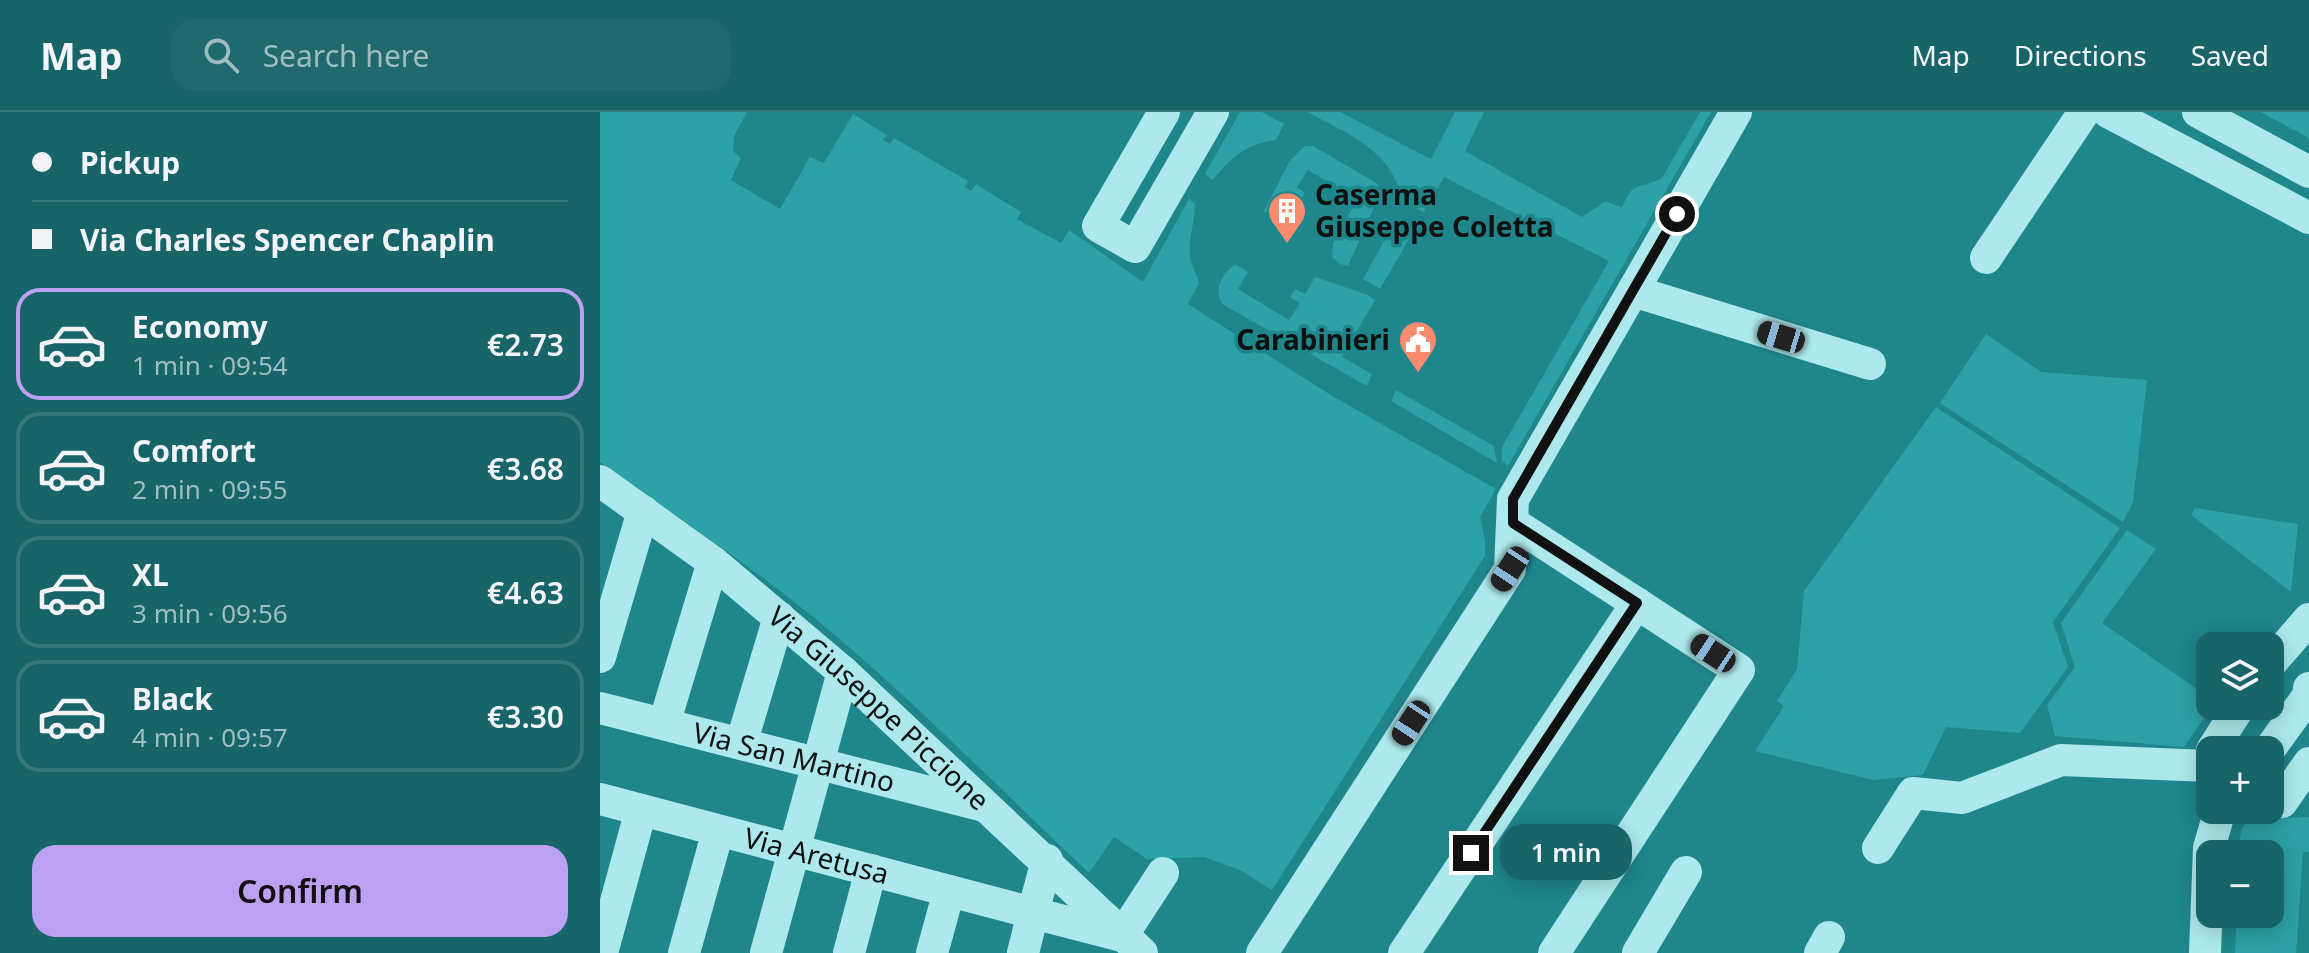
<!DOCTYPE html>
<meta charset="utf-8">
<style>
:root{--surface:#176469;--page:#206a6f;--text:#f1f3f6;--muted:#9ebdc0;--line:#36787d;--accent:#bca0f2}
body{margin:0;font-family:"Noto Sans",sans-serif;background:var(--page);color:var(--text);height:100vh;display:flex;flex-direction:column;font-size:30px;white-space:nowrap}
*{box-sizing:border-box;margin:0}
p{font-size:26px;color:var(--muted)}
.icon{flex:none;width:44px;height:44px;fill:none;stroke:currentColor;stroke-width:2;stroke-linecap:round;stroke-linejoin:round}
.map{position:relative;flex:1;overflow:hidden}
.side{display:flex;flex-direction:column;background:var(--surface);width:600px}
.side>*{flex:none}
.hud{display:grid;align-content:center;height:176px;padding:0 32px;background:var(--surface)}
.tools{position:absolute;left:1596px;top:520px;display:grid;gap:16px}
.tools a{display:grid;place-items:center;width:88px;height:88px;border-radius:16px;background:var(--surface);box-shadow:0 4px 20px #0003;font-size:40px}
.end{position:absolute;width:36px;height:36px;margin:-18px;border:10px solid #111;background:#fff;box-shadow:0 0 0 4px #fff}
.from{border-radius:50%}
.bubble{position:absolute;height:56px;border-radius:24px;background:var(--surface);box-shadow:0 4px 20px #0003;font-size:26px;font-weight:600;line-height:56px;text-align:center}
.car{position:absolute;width:24px;height:48px;margin:-24px -12px;border-radius:10px;box-shadow:0 0 6px 2px #0007;background:linear-gradient(#222 24%,#8ab4d8 0 40%,#222 0 76%,#8ab4d8 0 86%,#222 0)}
.hud b{display:flex;align-items:center;gap:28px;height:76px;font-size:30px}
.hud b+b{border-top:2px solid var(--line)}
.hud i{width:20px;height:20px;background:var(--text)}
ul{padding:0;list-style:none}
li{display:flex;align-items:center;gap:24px;height:112px;margin:0 16px 12px;padding:0 16px;border:4px solid var(--line);border-radius:24px}
li div{flex:1}
li b{display:block;font-size:30px}
li em{font-style:normal;font-weight:600}
li.selected{border-color:var(--accent)}
li>.icon{width:72px;height:72px;stroke-width:1.5}
.cta{display:flex;gap:16px;margin-top:auto;padding:16px 32px}
.cta a{flex:1;height:92px;border-radius:24px;background:var(--accent);color:#111;font-size:32px;font-weight:600;line-height:92px;text-align:center}
header{display:flex;align-items:center;gap:48px;box-sizing:border-box;height:112px;padding:0 40px;background:var(--surface);border-bottom:2px solid var(--line)}
header strong{font-size:38px}
nav{display:flex;gap:44px;margin-inline-start:auto;font-size:28px}
.search{width:560px;height:72px;background:var(--page);display:flex;align-items:center;gap:20px;box-sizing:border-box;padding:0 28px;border-radius:24px;color:var(--muted);font-size:30px}
main{display:flex;flex:1;min-height:0}
.map>svg:first-child{display:block}
.green{fill:#2ca1a7}
.lines{fill:none;stroke-linecap:round;stroke-linejoin:round}
.minor{stroke:#ade9ec;stroke-width:32}
.route{stroke:#111;stroke-width:10}
.labels{text-anchor:middle;stroke-width:7;stroke-linejoin:round;paint-order:stroke}
.poi-label{font-size:28px;font-weight:bold;fill:#111;stroke:#1f868c;text-anchor:start}
.street-label{font-size:28px;fill:#111;stroke:#1f868c}
</style>
<header>
<strong>Map</strong>
<div class="search"><svg class="icon" aria-label="search" viewBox="0 0 24 24"><circle cx="10" cy="10" r="6"/><path d="M15 15l6 6"/></svg>Search here</div>
<nav><a>Map</a><a>Directions</a><a>Saved</a></nav>
</header>
<main>
<section class="side">
<div class="hud">
<b><i class="from"></i>Pickup</b>
<b><i></i>Via Charles Spencer Chaplin</b>
</div>
<ul>
<li class="selected"><svg class="icon" aria-label="car" viewBox="0 0 24 24"><path d="M5 17H2v-5l4-1 3-4h7l3 4 3 1v5h-3M9 17h6M6 11h13"/><circle cx="7" cy="17" r="2"/><circle cx="17" cy="17" r="2"/></svg><div><b>Economy</b><p>1 min · 09:54</p></div><em>€2.73</em></li>
<li><svg class="icon" aria-label="car" viewBox="0 0 24 24"><path d="M5 17H2v-5l4-1 3-4h7l3 4 3 1v5h-3M9 17h6M6 11h13"/><circle cx="7" cy="17" r="2"/><circle cx="17" cy="17" r="2"/></svg><div><b>Comfort</b><p>2 min · 09:55</p></div><em>€3.68</em></li>
<li><svg class="icon" aria-label="car" viewBox="0 0 24 24"><path d="M5 17H2v-5l4-1 3-4h7l3 4 3 1v5h-3M9 17h6M6 11h13"/><circle cx="7" cy="17" r="2"/><circle cx="17" cy="17" r="2"/></svg><div><b>XL</b><p>3 min · 09:56</p></div><em>€4.63</em></li>
<li><svg class="icon" aria-label="car" viewBox="0 0 24 24"><path d="M5 17H2v-5l4-1 3-4h7l3 4 3 1v5h-3M9 17h6M6 11h13"/><circle cx="7" cy="17" r="2"/><circle cx="17" cy="17" r="2"/></svg><div><b>Black</b><p>4 min · 09:57</p></div><em>€3.30</em></li>
</ul>
<div class="cta"><a>Confirm</a></div>
</section>
<div class="map">
<svg width="1709" height="841" viewBox="0 0 1709 841">
<rect width="100%" height="100%" fill="#1f868c"/>
<path class="green" d="M0,0h147l-13,24 -1,15 8,7 -10,22 49,29 30,-52 14,6 29,-49 34,21 -4,5 7,4 4,-6 74,43 -3,6 6,4 5,-7 45,28 -4,7 44,24 8,-13 74,52 46,-83 6,5c0,18 -7,34 -5,53 2,10 7,17 9,26l-11,21 146,93 162,92 -16,28 5,24v15l-213,334 -32,-20 -36,-13 -57,2 -33,-22 -25,36c-92,-86 -179,-177 -277,-257 -67,-54 -141,-104 -212,-154z
M640,0h22l22,12 -8,16c-29,4 -45,17 -63,40l-8,-6z
M707,0h33l91,47 24,-47h29l-19,39 117,66 24,-16 16,7c12,-30 16,-17 40,-30l38,-66h11l-203,354 -6,-6v-13l107,-186 -165,-84 -20,35 -22,-11c-9,-51 -54,-67 -95,-89z
M1660,0h49v26z
M705,34h8l65,38v15l-30,67 -8,-2 -8,-7 1,-14 10,-16 -8,-5 5,-8 7,4 10,-18 -49,-30 -11,17 8,6 -5,8 -8,-4 -10,16 4,3 -3,6 -19,-11 25,-49z
M799,108h6l11,7 -36,62 -17,-10 31,-56z
M635,152l13,8 -10,17 51,31 11,-17 -10,-6 5,-8 10,5 10,-17 53,18 7,5 -33,57 30,17 -5,12 -145,-82c-8,-18 -1,-28 13,-40z
M1386,222l55,38 106,8 -14,122 -10,20 -183,-119z
M796,278l98,56 3,17 -106,-62z
M1336,295l184,121 -67,94 15,45 -48,66 -74,-6 -23,48 -50,5 -118,-29 29,-45 -7,-5 20,-32 7,-78z
M1595,396l103,16 -7,68 -100,-77z
M1527,418l29,19 -54,74 108,75 2,8 -28,41 -129,-11 -8,-31 28,-38 -14,-44z
M1709,705v35h-6l-7,101h-61l2,-39h33v-60h-30c0,-15 -2,-32 15,-36z"/>
<g class="lines">
<g class="minor">
<path d="M564,0l-66,114 37,21 78,-135"/>
<path d="M1508,0l201,106"/>
<path d="M1598,0l111,60"/>
<path d="M1386,146l98,-146"/>
<path d="M1033,179l237,73"/>
<path id="s1" d="M0,369l113,81 130,110 299,281"/>
<path d="M913,411l226,147 -185,283"/>
<path d="M0,545l43,-146"/>
<path d="M1670,552l39,-45"/>
<path id="s2" d="M0,596l384,98"/>
<path d="M64,612l49,-162"/>
<path d="M141,632l38,-127"/>
<path d="M1612,638l28,-44"/>
<path d="M1669,638l39,-54 1,-8"/>
<path id="s3" d="M0,687l433,114 -10,40"/>
<path d="M1670,690h12l27,-39"/>
<path d="M1278,736l35,-55 49,5 99,-38 147,6"/>
<path d="M447,748l-14,53 89,23 41,-63"/>
<path d="M2,841l39,-143"/>
<path d="M84,841l34,-122"/>
<path d="M166,841l77,-281"/>
<path d="M249,841l22,-83"/>
<path d="M332,841l17,-62"/>
<path d="M662,841l248,-384 3,-70 223,-387"/>
<path d="M804,841l233,-350"/>
<path d="M1038,841l48,-81"/>
<path d="M1220,841l9,-16"/>
<path d="M1605,841l4,-105 11,-38"/>
</g>
</g>
<g class="lines">
<path class="route" d="M871,741l166,-250 -124,-80v-24l164,-285"/>
</g>
<defs>
<g id="building-pin" transform="scale(2)"><path d="M0 17L-7.5 6A9.5 9.5 0 1 1 7.5 6Z" fill="#fa8b6d" stroke="#1f868c"/><path d="M-4-6H4V6H1V3H-1V6H-4ZM-2.5-4.3h1.7v1.8h-1.7ZM.8-4.3h1.7v1.8H.8ZM-2.5-1h1.7V.8h-1.7ZM.8-1h1.7V.8H.8Z" fill="#fff"/></g>
<g id="civic-pin" transform="scale(2)"><path d="M0 17L-7.5 6A9.5 9.5 0 1 1 7.5 6Z" fill="#fa8b6d" stroke="#1f868c"/><path d="M-.6-6.5H3V-4.5H.6V-3L4-1V1h2V6H-6V1h2V-1L-.6-3ZM-1.2 2.5V6h2.4V2.5Z" fill="#fff"/></g>
</defs>
<g fill-rule="evenodd">
<use href="#building-pin" x="687" y="99"/>
<use href="#civic-pin" x="818" y="228"/>
</g>
<g class="labels">
<g class="poi-label">
<text x="715" y="93">Caserma<tspan x="715" dy="32">Giuseppe Coletta</tspan></text>
<text x="790" y="238" text-anchor="end">Carabinieri</text>
</g>
<g class="street-label">
<text dy="10" stroke="none"><textPath href="#s1" startOffset="360">Via Giuseppe Piccione</textPath></text>
<text dy="10" stroke="none"><textPath href="#s2" startOffset="200">Via San Martino</textPath></text>
<text dy="10" stroke="none"><textPath href="#s3" startOffset="224">Via Aretusa</textPath></text>
</g>
</g>
</svg>
<div class="tools">
<a><svg class="icon" aria-label="layers" viewBox="0 0 24 24"><path d="M12 4l9 5-9 5-9-5zM3 14l9 5 9-5"/></svg></a>
<a>+</a>
<a>−</a>
</div>
<i class="end from" style="left:1077px;top:102px"></i>
<i class="end" style="left:871px;top:741px"></i>
<div class="bubble" style="left:900px;top:712px;width:132px">1 min</div>
<i class="car" style="left:1181px;top:225px;rotate:287deg"></i>
<i class="car" style="left:910px;top:457px;rotate:213deg"></i>
<i class="car" style="left:1113px;top:541px;rotate:303deg"></i>
<i class="car" style="left:811px;top:611px;rotate:213deg"></i>
</div>
</main>
